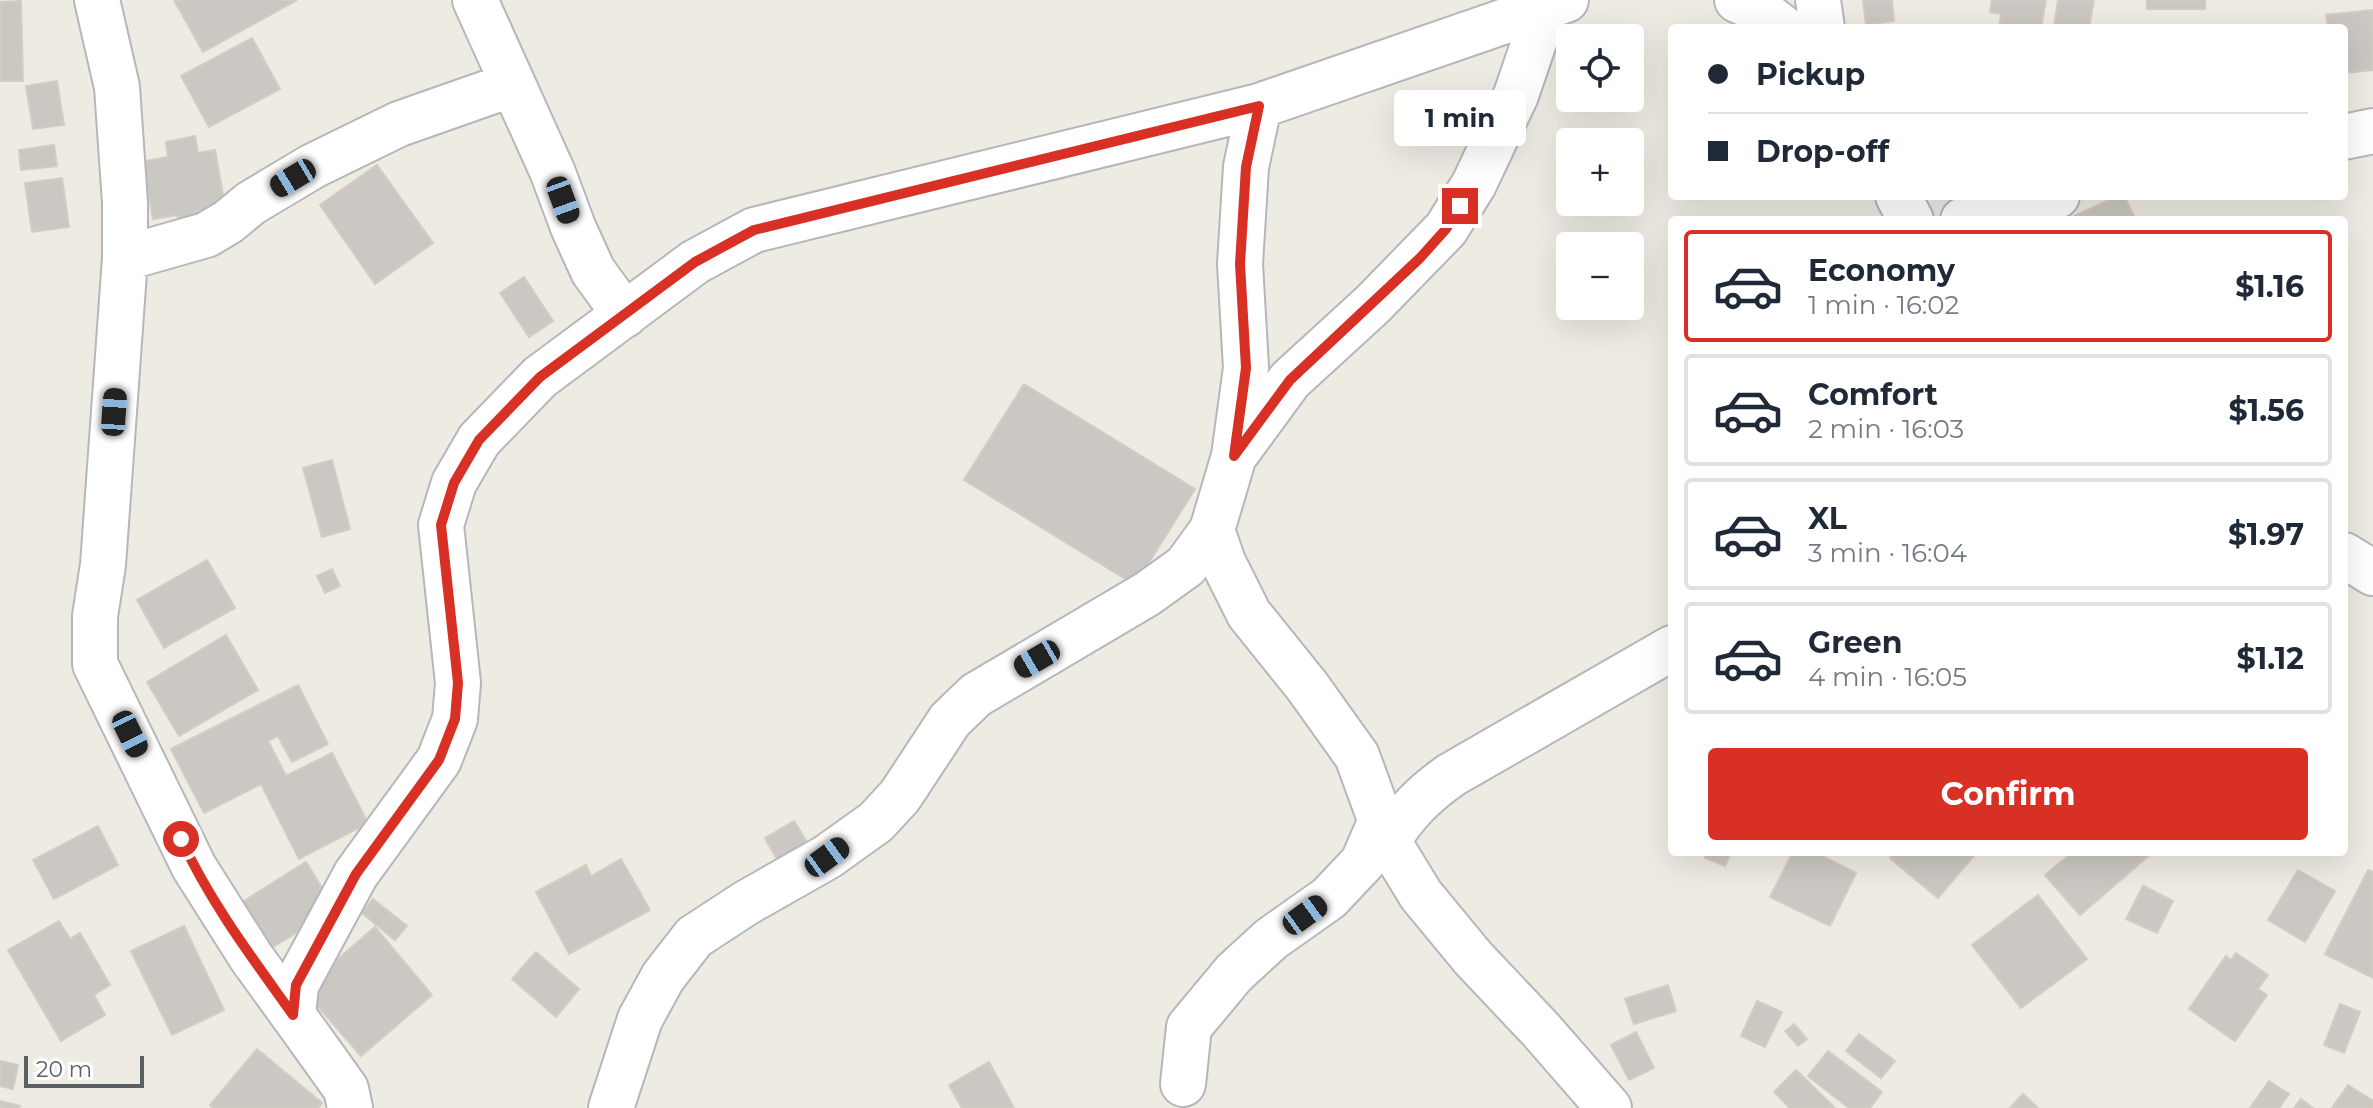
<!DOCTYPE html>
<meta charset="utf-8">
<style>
:root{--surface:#fff;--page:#f6f6f7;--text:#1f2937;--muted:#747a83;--line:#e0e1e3;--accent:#d93025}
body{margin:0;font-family:Montserrat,sans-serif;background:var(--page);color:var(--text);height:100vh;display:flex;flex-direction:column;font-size:30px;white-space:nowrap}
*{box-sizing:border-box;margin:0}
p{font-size:26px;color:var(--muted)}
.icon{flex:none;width:44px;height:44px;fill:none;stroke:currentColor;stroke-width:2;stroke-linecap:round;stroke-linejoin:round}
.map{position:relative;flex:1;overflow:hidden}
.sheet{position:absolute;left:1668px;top:216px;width:680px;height:640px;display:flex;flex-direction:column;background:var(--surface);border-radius:8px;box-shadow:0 8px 32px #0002}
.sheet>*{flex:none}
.guide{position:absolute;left:1668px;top:24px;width:680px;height:176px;border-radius:8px;box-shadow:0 8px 32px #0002;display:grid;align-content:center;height:176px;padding:0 40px;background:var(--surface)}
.fabs{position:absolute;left:1556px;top:24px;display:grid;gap:16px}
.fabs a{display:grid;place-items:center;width:88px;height:88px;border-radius:8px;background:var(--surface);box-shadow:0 8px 32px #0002;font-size:40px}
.scale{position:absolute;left:24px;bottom:20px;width:120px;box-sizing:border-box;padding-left:8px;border:4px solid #5b6064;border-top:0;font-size:22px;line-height:28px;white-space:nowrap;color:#5b6064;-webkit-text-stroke:6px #fff;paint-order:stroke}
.end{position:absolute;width:36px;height:36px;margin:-18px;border:10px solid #d93025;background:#fff;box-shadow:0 0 0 4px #fff}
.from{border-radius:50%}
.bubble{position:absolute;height:56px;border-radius:8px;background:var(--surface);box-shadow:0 8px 32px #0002;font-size:26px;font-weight:700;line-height:56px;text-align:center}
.car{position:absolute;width:24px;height:48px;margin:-24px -12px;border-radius:10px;box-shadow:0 0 6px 2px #0007;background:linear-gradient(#222 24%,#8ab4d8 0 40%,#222 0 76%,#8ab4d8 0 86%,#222 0)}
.guide b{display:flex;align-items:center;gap:28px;height:76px;font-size:30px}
.guide b+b{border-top:2px solid var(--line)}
.guide i{width:20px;height:20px;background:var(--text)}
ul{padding:14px 0 0;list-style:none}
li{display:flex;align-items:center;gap:24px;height:112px;margin:0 16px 12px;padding:0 24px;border:4px solid var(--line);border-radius:8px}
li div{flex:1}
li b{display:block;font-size:30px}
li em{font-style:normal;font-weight:700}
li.on{border-color:var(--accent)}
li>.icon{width:72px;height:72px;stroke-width:1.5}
.primary-button{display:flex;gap:16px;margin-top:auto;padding:16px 40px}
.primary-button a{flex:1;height:92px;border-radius:8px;background:var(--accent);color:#fff;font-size:32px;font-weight:700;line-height:92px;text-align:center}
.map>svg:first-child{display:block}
.building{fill:#cbc7c2;stroke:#d3ccc2;stroke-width:2}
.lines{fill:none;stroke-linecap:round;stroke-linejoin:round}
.minor-casing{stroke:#b4b7bb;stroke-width:48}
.minor{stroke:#fff;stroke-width:44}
.route{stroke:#d93025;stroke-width:10}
</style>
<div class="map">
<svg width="2373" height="1108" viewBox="0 0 2373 1108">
<rect width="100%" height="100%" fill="#eeebe3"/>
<path class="building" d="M174,0h123l-94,52z
M1863,0h29l2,21 -28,4z
M1992,0h54l-5,28h-42l2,-14 -11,-2z
M2058,0h36l-5,28h-35z
M2147,0h58v9h-58z
M21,1l2,80h-23v-79z
M2373,10v60l-29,3v-45h-16l-2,-13z
M252,38l28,51 -71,38 -28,-51z
M57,81l7,44 -31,4 -7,-43z
M195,136l3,17 17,-3 10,56 -27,5 1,7 -20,4 -2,-7 -24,4 -4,-23 -8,1 -6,-34 33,-6 -2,-15z
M54,145l3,21 -36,4 -2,-20z
M377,165l56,78 -58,41 -55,-79z
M62,178l7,49 -37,5 -7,-49z
M2118,196h6l12,24h-70z
M524,277l29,44 -24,16 -29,-44z
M1024,384l171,105 -60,96 -171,-105z
M332,460l18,69 -28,8 -19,-69z
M207,560l28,48 -71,40 -27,-48z
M332,569l8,17 -15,7 -8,-17z
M226,635l32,55 -79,46 -32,-54z
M298,685l30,59 -36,18 -14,-26 -10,5 18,35 46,-23 36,70 -69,36 -38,-75 -57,29 -33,-64z
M794,821l19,31 -30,18 -18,-32z
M98,826l20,39 -64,34 -21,-39z
M1708,852h23l-6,14 -20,-8z
M1793,852h21l42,21 -26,53 -60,-29z
M1895,852h82l-39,46 -48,-40z
M2073,852h80l-73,63 -35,-40z
M621,859l29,51 -81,44 -33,-62 50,-27 5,11z
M306,862l29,47 -65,40 -29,-46z
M2298,870l37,21 -30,51 -37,-22z
M2368,870l5,2v106l-48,-24z
M2143,886l30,15 -16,32 -31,-14z
M2038,895l49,64 -66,49 -49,-63z
M373,899l34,27 -12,14 -33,-27z
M59,921l11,18 10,-6 30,52 -16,10 11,20 -44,26 -53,-91z
M184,926l40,84 -52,25 -41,-84z
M375,927l57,68 -71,61 -58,-67z
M536,952l43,37 -23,28 -44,-38z
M2236,953l32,22 -10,14 9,6 -32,46 -46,-32 37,-53 5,4z
M1668,985l8,26 -42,13 -9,-25z
M1757,1001l25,11 -17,35 -24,-11z
M2340,1004l20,8 -16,41 -20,-8z
M1794,1024l13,15 -9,7 -13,-15z
M1636,1032l18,36 -25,12 -18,-35z
M1859,1034l36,27 -14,17 -35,-27z
M257,1049l65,54 -4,5h-105l-3,-3z
M1828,1051l54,41 -12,16h-21l-41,-32z
M0,1061l18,4 -5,24 -13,-3z
M989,1062l25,46h-52l-13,-23z
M1796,1070l39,38h-45l-16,-16z
M2269,1081l20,13 -10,14h-29z
M2348,1085l25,16v7h-41z
M2023,1094l15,14h-28z
M2301,1099l12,9h-19z
M0,1101l20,5 -1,2h-19z"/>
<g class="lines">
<g class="minor-casing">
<path id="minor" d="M97,0l20,87 8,116v55l-22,307 -8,51v48l99,203 57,90 42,58
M475,0l78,173 20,54 20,44 32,44
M1737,0l24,11 22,17
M1818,0l4,28
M1259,106l-13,61 -6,97 6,104 -12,88 -22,74 11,32 26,52 58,72 50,70 31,85 33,54 52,63 68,72 68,78
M2344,137l29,-6
M1898,196l13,24
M1963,220l38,-12 56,-12
M125,258l81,-23 22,-13 23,-19 62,-37 86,-42 114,-40
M1238,451l52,-71 83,-76 73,-75 28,-45 42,-89 30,-88
M2344,555l29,18
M1388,841c17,-28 36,-47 63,-66l221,-127
M1183,1084l6,-57 45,-54 37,-34 58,-41 34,-36 18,-42
M350,1108l-4,-19 -53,-74 3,-30 60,-111 83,-114 16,-41 3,-36 -17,-158 13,-42 25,-43 61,-63 155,-115 59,-32 505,-124 307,-106
M611,1108l29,-89 23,-42 31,-40 52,-34 81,-46 49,-35 24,-26 50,-76 26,-25 171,-101 39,-28 26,-36"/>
</g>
<use href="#minor" class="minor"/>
</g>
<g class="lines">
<path class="route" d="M181,839c29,63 72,120 112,176l3,-30 60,-111 83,-114 16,-41 3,-36 -17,-158 13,-42 25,-43 61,-63 155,-115 59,-32 505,-124 -13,61 -6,97 6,104 -12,88 56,-76 130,-122 26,-29 14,-23"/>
</g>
</svg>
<div class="fabs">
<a><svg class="icon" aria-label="locate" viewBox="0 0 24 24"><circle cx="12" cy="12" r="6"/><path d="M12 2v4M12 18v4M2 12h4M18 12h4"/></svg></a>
<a>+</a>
<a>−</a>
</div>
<div class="scale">20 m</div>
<i class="end from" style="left:181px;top:839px"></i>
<i class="end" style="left:1460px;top:206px"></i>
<div class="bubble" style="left:1394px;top:90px;width:132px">1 min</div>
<i class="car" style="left:293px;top:178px;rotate:239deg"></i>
<i class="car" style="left:563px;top:200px;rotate:160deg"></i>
<i class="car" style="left:114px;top:412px;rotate:4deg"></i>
<i class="car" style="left:1037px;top:659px;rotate:240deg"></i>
<i class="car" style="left:130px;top:734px;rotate:154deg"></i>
<i class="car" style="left:827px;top:857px;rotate:54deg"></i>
<i class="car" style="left:1305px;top:915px;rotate:54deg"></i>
<div class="guide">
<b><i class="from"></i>Pickup</b>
<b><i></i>Drop-off</b>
</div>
<section class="sheet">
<ul>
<li class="on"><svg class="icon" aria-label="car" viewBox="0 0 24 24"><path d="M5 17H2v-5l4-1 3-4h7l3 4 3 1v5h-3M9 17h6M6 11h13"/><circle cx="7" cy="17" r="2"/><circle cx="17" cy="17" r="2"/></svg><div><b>Economy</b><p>1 min · 16:02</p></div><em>$1.16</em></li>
<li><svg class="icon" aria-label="car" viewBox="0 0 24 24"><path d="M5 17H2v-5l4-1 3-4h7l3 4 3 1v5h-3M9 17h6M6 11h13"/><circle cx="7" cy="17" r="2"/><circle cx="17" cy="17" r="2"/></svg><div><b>Comfort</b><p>2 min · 16:03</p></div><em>$1.56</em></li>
<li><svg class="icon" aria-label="car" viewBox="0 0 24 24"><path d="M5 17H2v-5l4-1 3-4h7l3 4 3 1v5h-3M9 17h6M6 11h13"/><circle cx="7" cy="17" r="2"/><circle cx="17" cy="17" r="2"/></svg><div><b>XL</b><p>3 min · 16:04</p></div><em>$1.97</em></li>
<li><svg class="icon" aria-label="car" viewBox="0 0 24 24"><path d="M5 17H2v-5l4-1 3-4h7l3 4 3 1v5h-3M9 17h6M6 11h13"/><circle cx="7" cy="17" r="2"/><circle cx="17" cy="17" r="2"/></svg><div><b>Green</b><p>4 min · 16:05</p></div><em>$1.12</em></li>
</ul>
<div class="primary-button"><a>Confirm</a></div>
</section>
</div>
